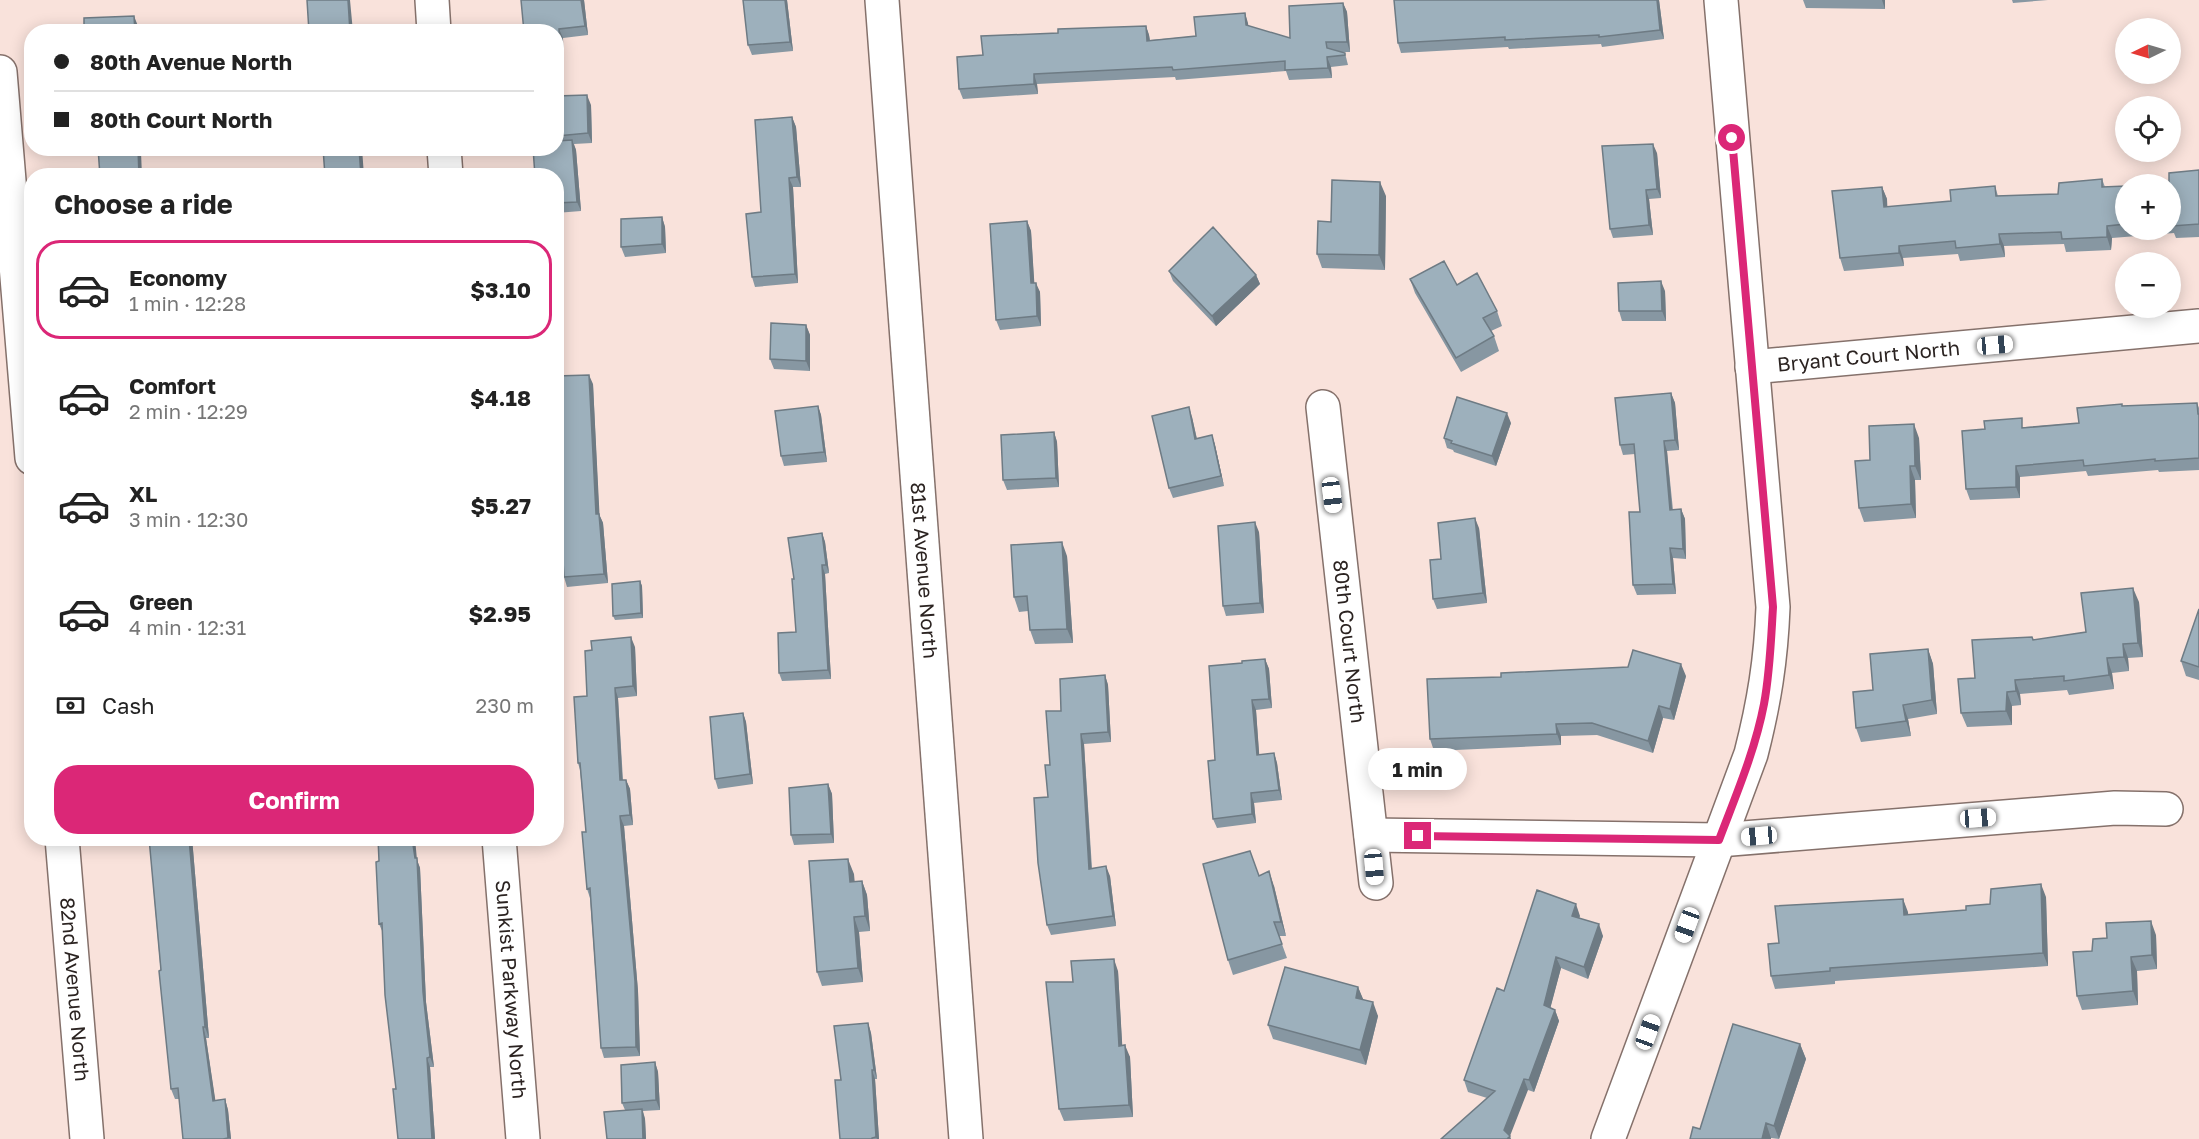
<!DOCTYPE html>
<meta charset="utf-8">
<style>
:root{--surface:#fff;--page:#f6f6f6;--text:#222;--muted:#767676;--line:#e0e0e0;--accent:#db2777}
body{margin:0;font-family:"Golos Text",sans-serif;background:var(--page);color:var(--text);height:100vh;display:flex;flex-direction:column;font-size:22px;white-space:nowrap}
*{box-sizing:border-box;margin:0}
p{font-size:20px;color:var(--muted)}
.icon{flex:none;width:33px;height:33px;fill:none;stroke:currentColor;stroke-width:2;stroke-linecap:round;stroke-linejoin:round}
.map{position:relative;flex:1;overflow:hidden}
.drawer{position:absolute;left:24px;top:168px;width:540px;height:678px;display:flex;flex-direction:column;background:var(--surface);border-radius:24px;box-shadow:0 3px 15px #0003}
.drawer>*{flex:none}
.guide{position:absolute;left:24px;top:24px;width:540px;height:132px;border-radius:24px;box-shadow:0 3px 15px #0003;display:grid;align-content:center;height:132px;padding:0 30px;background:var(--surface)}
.needle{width:39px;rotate:265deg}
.fabs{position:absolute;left:2115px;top:18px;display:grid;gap:12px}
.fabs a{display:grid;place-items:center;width:66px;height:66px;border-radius:50%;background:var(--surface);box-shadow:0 3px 15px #0003;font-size:30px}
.end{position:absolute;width:27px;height:27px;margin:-14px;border:8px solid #db2777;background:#fff;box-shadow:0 0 0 3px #fff}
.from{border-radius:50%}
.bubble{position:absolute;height:42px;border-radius:21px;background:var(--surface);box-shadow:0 3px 15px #0003;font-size:20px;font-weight:700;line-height:42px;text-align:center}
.car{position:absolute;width:18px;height:36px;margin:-18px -9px;border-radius:8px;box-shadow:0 0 4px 2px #0007;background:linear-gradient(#fff 24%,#345 0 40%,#fff 0 76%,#345 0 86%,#fff 0)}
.guide b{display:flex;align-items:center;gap:21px;height:57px;font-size:22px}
.guide b+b{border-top:2px solid var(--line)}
.guide i{width:15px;height:15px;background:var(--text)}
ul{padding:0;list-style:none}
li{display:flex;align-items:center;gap:18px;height:99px;margin:0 12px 9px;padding:0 18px;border:3px solid transparent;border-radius:24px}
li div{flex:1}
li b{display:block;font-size:22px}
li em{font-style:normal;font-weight:700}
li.on{border-color:var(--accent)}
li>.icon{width:54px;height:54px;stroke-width:1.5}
h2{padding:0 30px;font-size:27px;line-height:72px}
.pay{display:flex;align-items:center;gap:15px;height:66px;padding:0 30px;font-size:22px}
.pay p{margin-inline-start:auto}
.action{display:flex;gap:12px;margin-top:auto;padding:12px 30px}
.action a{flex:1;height:69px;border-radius:24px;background:var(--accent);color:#fff;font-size:24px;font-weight:700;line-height:69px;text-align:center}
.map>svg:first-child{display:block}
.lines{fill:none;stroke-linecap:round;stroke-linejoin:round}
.minor-casing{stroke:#85716b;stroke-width:36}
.tertiary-casing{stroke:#85716b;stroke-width:36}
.minor{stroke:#fff;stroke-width:33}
.tertiary{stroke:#fff;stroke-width:33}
.wall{fill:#8797a2}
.shaded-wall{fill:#6e7b84}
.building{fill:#9db0bc;stroke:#6e7b84;stroke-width:1.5}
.route{stroke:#db2777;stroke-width:8}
.labels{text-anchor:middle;stroke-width:4.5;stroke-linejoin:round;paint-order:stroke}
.street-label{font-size:20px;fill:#2b2321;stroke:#fff}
</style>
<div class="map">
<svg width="2199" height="1139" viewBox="0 0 2199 1139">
<rect width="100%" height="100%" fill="#f9e2db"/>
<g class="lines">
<g class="minor-casing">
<g id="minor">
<path d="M432,0l2,32"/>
<path d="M0,72l32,386"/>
<path d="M444,148l2,28"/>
<path id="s1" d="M1752,367l447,-41"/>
<path id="s2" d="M1323,407l53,476"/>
<path d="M1371,835l348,5 396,-32 51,1"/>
<path id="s3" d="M62,838l25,301"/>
<path id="s4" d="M499,838l24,301"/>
<path d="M1608,1139l143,-385c13,-51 20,-94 22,-147l-52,-607"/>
</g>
</g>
<g class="tertiary-casing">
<g id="tertiary">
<path id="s5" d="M882,0l84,1139"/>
</g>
</g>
<use href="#minor" class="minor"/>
<use href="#tertiary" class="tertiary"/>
</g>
<path class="wall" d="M521,0h63l4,35 -25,3 1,45h-8v-51z
M787,0l6,51 -41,4 -4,-10z
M1394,0h265l5,39 -62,8 -1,-3 -92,5 -1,-2 -107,6 -3,-10z
M1803,0h82v9l-79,-1z
M2012,0h36l-35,3z
M1343,3l4,9 3,40h-11l6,1 3,12 -17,2 1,11 -43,2 -3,-9 -110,9 -1,-3 -138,7 1,10 -75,5 -4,-10 24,-34 75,-22 88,-7 3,9 1,5 46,-4 49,-23 3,13 42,12z
M591,105l1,38 -18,1 2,6 5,61 -25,2v-37l3,-35 -2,-5z
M792,117l4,10 5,60h-8l5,96 -43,4 -3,-10 9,-65z
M1657,153l4,45 -12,1 4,36 -40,3 -3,-9z
M2199,170v67l-23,1 -2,-5 -62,5 -1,12 -45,2 -2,-8 -60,2 1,11 -45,4 -2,-7 -55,4 1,8 -60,5 -4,-13 42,-71 5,12v8l64,-6 44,-15 3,10 60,-2 44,-15 3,8 21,-1v44h44v-46h-1z
M1386,196l-1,74 -63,-2 -5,-14 14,-32z
M662,217l3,10 1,26 -41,4 -4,-10z
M1027,221l4,10 3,52 6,9 1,34 -41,4 -4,-10z
M1169,271l87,4 4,9 -44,42 -43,-45z
M1410,279l47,6 40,26 5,15 -11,5 3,5 5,15 -38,21 -46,-79z
M1665,291l1,30h-44l-3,-10z
M806,325l4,10v36l-36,-2 -4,-10z
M593,384l6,130 4,9 5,60 -41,4 -3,-10z
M1671,393l4,10 4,47 -12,1 6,59 8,-1 4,10 1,40 -13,-1 3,36 -39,1 -4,-10 7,-73 -5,-58 -12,1 -3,-10z
M2197,403l2,5v62l-40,2 -1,-2 -70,6 -2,-5 -66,6v21l-50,2 -4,-11 19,-60 40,-2 54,-4 43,-17z
M818,406l3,9 6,47 -43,4 -3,-10z
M1192,417l5,22 15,-4 3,10 9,41 -51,12 -4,-10z
M1511,423l-15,43 -42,-14 -1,-2 -6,-2 -3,-10z
M1054,432l3,10 2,45 -52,3 -4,-10z
M1919,438l2,42h-6l1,38 -52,4 -5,-14 11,-48z
M1479,528l8,75 -50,6 -4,-10 8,-40z
M1259,532l5,81 -38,3 -3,-10z
M822,533l3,9 4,31 -4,1 6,105 -49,2 -3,-8 17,-41 -2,-53z
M1067,556l6,87 -38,1 -5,-14 -2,-19 -9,1 -5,-15z
M640,581l2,5 1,32 -28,2 -2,-4z
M2139,602l4,55 -15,1 1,13 -17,2 2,16 -45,6 -2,-5 -47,4 1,11 -9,1v19l-45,2 -6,-14 14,-35 57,-41 2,3 52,-8z
M2199,609v71l-13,-4 -5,-15z
M635,647l2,49 -19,2 5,82h3l4,9 3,36 -9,1 14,165 2,65 -36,2 -3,-10 -11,-150 -3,-9 -1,-57 -6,-62 -2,-7 9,-67z
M1928,649l5,15 4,50 -29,5 3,17 -50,6 -5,-14 17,-38z
M1265,659l4,10 3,39 -16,2 3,45 15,-2 3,10 5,37 -28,3 2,20 -39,5 -4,-9 2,-59 27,-97z
M1105,675l3,10 3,57 -27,2 8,124 18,8 6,50 -65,9 -4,-10 1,-128 2,-32 11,-54z
M1686,676l-12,44 -11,-2 -10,35 -56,-18 -36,1v9l-127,6 -4,-12z
M743,713l3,9 7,62 -35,5 -3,-10z
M828,784l4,10 2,49 -40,2 -3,-10z
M149,838h43l17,200h-3l9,62 10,-1 3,11 3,29h-48l-4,-40h-4l-4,-10z
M417,860l3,8 6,134 8,65h-4l5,72h-37l-2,-50 -13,-156 -4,-9v-63z
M854,874v7h8l5,14 3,36 -11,1 4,50 -41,4 -5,-14z
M1259,876l15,10 12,50h-7l8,22 -54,17 -5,-15z
M2046,897l2,69 -213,15v3l-60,5 -4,-13 8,-33 124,-44 5,16 58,-5 24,-6z
M1580,916l-1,2 24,18 -15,43 -27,-11 -11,40 5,2 4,11 -25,71 -6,-2 -41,8 -19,-6 -4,-12 40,-89z
M2156,935l1,34 -20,2 1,34 -56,5 -5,-14 15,-45z
M1118,971l4,74 8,12 3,60 -69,4 -5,-12 14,-127z
M1358,987l5,13 15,16 -12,49 -93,-26 -5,-14z
M868,1023l3,10 6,46h-2l4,60h-39l1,-59z
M1800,1044l6,15 -27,80 -8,-1v1h-81l10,-10z
M655,1062l3,10 2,38 -17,1 2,8 1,20h-39l18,-29 -3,-7z"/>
<path class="shaded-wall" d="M348,0h2l3,32h-3z
M581,0h3l4,35 -3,-9z
M785,0h2l6,51 -3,-9z
M1657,0h2l5,39 -4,-9z
M1882,0h3v9z
M1343,3l4,9 3,40 -3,-10z
M1245,13l3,10 1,11 -3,-9z
M134,16l4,10v6h-3z
M1146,26l3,9 2,15 -4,-9z
M559,29l4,9 1,45 -3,-10z
M1327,57l4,10 1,11 -4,-10z
M1034,74l3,10 1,10 -4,-10z
M587,95l4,10 1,38 -4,-10z
M792,117l4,10 5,60 -4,-10z
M572,140l4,10 5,61 -4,-9z
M1653,144l4,9 4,45 -4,-9z
M138,148h2l1,4 1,24h-3z
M359,148h3l2,28h-3z
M789,178l4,9 5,96 -3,-9z
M1380,182l6,14 -1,74 -6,-15z
M1882,187l5,12 1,21 -4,-13z
M1646,190l3,9 4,36 -4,-10z
M662,217l3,10 1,26 -4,-9z
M1027,221l4,10 4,62 -4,-10z
M2107,226l5,12 -1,12 -4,-13z
M1999,234l5,12 1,11 -5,-13z
M1899,246l4,12 1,8 -5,-13z
M1256,275l4,9 -44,42 -4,-10z
M1661,281l4,10 1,30 -4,-10z
M1036,283l4,9 1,34 -4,-10z
M806,325l4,10v36l-4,-10z
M589,375l4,9 7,140 -4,-10z
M1671,393l4,10 4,47 -4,-10z
M818,406l3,9 6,47 -3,-10z
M1189,407l3,10 7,32 -4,-10z
M1507,413l4,10 -15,43 -4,-10z
M1914,424l5,14 2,42 -6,-14z
M1054,432l3,10 2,45 -3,-9z
M1212,435l3,10 9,41 -3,-10z
M1664,441l3,10 6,69 -3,-10z
M1910,466l5,14 1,38 -5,-14z
M2016,466l4,11v21l-4,-11z
M1681,509l4,10 1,40 -3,-10z
M599,514l4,9 5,60 -4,-9z
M1475,518l4,10 8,75 -4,-10z
M1255,522l4,10 5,81 -4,-10z
M822,533l3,9 4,31 -3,-8z
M1062,542l5,14 6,87 -6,-14z
M1670,548l3,10 3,36 -3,-10z
M822,565l3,9 6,105 -3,-9z
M640,581l2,5 1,32 -2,-5z
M2133,588l6,14 4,55 -5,-14z
M631,637l4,10 2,49 -4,-10z
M2123,644l5,14 1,13 -5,-14z
M1928,649l5,15 4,50 -5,-14z
M2107,658l5,15 2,16 -5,-14z
M1265,659l4,10 3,39 -3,-9z
M1681,664l5,12 -12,44 -4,-11z
M1105,675l3,10 3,57 -3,-10z
M2015,680l5,14 1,11 -5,-14z
M615,688l3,10 5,92 -3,-10z
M2007,692l5,14v19l-6,-14z
M1252,700l4,10 4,55 -3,-10z
M1903,705l5,14 3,17 -5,-15z
M1659,706l4,12 -10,35 -5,-12z
M743,713l3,9 7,62 -3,-10z
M1556,724l5,12v9l-4,-11z
M1081,734l3,10 8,134 -3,-9z
M1274,753l3,10 5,37 -3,-10z
M626,780l4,9 3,36 -3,-10z
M828,784l4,10 2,49 -3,-9z
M1251,793l3,10 2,20 -4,-9z
M620,816l4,10 14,165 2,65 -4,-9z
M189,838h3l17,200 -4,-11z
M412,838h3l2,22 3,8 6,134 8,65 -4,-10 -7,-65 -8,-134z
M848,859l6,15 2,22 -6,-14z
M1106,866l4,10 6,50 -3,-10z
M1269,871l5,15 12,50 -5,-14z
M862,881l5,14 3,36 -5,-15z
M2041,884l5,13 2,69 -5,-13z
M1903,899l5,13 1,16 -5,-13z
M1576,904l4,12 -4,11 -4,-11z
M854,917l5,15 4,50 -5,-14z
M2151,921l5,14 1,34 -5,-14z
M1599,924l4,12 -15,43 -4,-12z
M1556,957l5,11 -13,49 -4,-12z
M2131,957l6,14 1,34 -5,-14z
M1114,959l4,12 5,87 -4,-12z
M1358,987l6,14 -8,-3z
M1373,1002l5,14 -12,49 -6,-15z
M1555,1010l4,11 -25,71 -5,-12z
M868,1023l3,10 6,46 -3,-9z
M203,1027l3,11 11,73 -4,-10z
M1800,1044l6,15 -27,80 -5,-13z
M1125,1045l5,12 3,60 -4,-12z
M427,1058l3,9 5,72h-3z
M655,1062l3,10 2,38 -4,-10z
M872,1070l3,9 4,60h-2l-1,-2z
M1524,1079l4,11 -18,46 1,3h-4l-3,-9z
M225,1099l3,11 3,29 -3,-1z
M642,1109l3,10 1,20h-3z
M1766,1123l5,15v1h-9z"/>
<path class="building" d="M307,0h41l2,32h-41z
M521,0h60l4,26 -26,3 2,44h-5v-41h-32z
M743,0h42l5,42 -42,3z
M1394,0h263l3,30 -61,7v-2l-94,5v-3l-107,6z
M1343,3l4,39h-21l1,6 18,5v2l-18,2 1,11 -43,2v-9l-112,9 -1,-3 -138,7v10l-75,5 -2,-32 26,-2 -2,-19 77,-3v-4l88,-3 1,15 49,-5 -2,-19 51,-4 1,12 44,13 -1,-32z
M134,16l1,16h-51v-14z
M587,95l1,38 -31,3 -1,-40z
M792,117l5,60 -8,1 6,96 -43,3 -6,-63 15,-2 -6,-92z
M572,140l5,62 -21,1v-27h-21l-2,-28h23v-7z
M1653,144l4,45 -11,1 3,35 -39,4 -8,-83z
M98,148h40l1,28h-39z
M323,148h36l2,28h-36z
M2199,170v54l-27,2v-6h-2v-36h-5h4v-11z
M2102,179v8l24,-1v38l-19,2v11l-45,2 -1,-7 -62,2 1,10 -44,4 -1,-7 -56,5v7l-59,5 -8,-67 50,-4 2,20 67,-6 -1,-11 45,-4 1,10 62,-2 1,-11z
M1332,180l48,2 -1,73 -62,-1 1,-33 13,1z
M662,217v27l-41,3v-28z
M1027,221l4,62h5l1,33 -41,4 -6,-96z
M1213,227l43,48 -44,41 -43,-45z
M1444,261l13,24 20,-12 20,38 -14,7 11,18 -38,22 -46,-79z
M1661,281l1,30h-43l-1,-28z
M771,323l35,2v36l-36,-2z
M589,375l7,139h3l5,60 -40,3 -8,-125v-76z
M1671,393l4,47 -11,1 6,69 11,-1 2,40 -13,-1 3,36 -40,1 -4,-73h11l-6,-68 -14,1 -5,-47z
M1457,397l50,16 -15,43 -41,-13 1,-2 -8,-3z
M2197,403l1,11h1v44l-44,3v-2l-71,7 -1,-6 -67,6v21l-50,2 -4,-58 23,-2 -1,-8 38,-3v10l57,-5 -2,-15 45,-4v2z
M818,406l6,46 -43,4 -6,-45z
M1189,407l6,32 17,-4 9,41 -52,12 -17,-72z
M1914,424l1,42h-5l1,38 -52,4 -4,-47 15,-1 -1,-34z
M1054,432l2,46 -53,2 -2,-45z
M1475,518l8,75 -50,6 -3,-39 11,-1 -3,-36z
M1255,522l5,81 -37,3 -5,-80z
M822,533l4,32h-4l6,105 -49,3 -1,-40 18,-1 -4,-53h2l-6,-41z
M1062,542l5,87 -37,1 -3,-34 -13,1 -3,-52z
M640,581l1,32 -28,3 -1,-32z
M2133,588l5,55 -15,1 1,13 -17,1 2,17 -45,6v-5l-49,4 1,11 -9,1 -1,19 -45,2 -3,-34 17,-1 -3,-38 60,-3 1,3 53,-8 -5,-39z
M2199,609v58l-18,-6z
M631,637l2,49 -18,2 5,92h6l4,35 -10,1 15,165 1,66 -35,1 -11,-160 -3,1 -5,-57h4l-6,-69h-2l-4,-66 13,-1 -2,-45 7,-1 -1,-9z
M1928,649l4,51 -29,5 3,16 -50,7 -3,-36 20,-2 -3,-36z
M1633,650l48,14 -11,45 -11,-3 -11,35 -56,-18 -36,1 1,10 -127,5 -3,-60 74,-2v-4l127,-6z
M1265,659l4,40 -17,1 5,55 17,-2 5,37 -28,3 1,21 -39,5 -5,-58 7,-1 -6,-94 33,-3v-2z
M1105,675l3,57 -27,2 8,135 17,-3 7,50 -66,9 -9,-62 -4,-65 14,-1 -3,-32h5l-4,-54h15l-1,-32z
M743,713l7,61 -35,5 -5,-62z
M828,784l3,50 -40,1 -2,-47z
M149,838h40l16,189h-2l10,74 12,-2 3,39 -5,1h-40l-5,-51 -7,1 -12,-118 2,-1z
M378,838h34l3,20h2l6,134 7,65 -3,1 5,81h-34l-5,-50h3l-11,-94 -3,-72 -3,1 -3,-62 3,-1z
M1250,851l9,25 10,-5 12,51h-7l8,22 -54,16 -25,-96z
M848,859l2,23 12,-1 3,35 -11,1 4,51 -41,4 -8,-111z
M2041,884l2,69 -213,15v3l-59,5 -3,-32 11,-1 -4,-37 128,-7 1,16 62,-5v-4l24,-2 1,-15z
M1537,890l39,14 -4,12 27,8 -15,43 -28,-10 -12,48 11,5 -26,70 -5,-1 -20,51 6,6 -3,3h-66l54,-48 -31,-11 33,-92 7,3z
M2151,921l1,34 -21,2 2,34 -56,5 -4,-44 19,-1 1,-12 14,-1 -1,-15z
M1114,959l5,87 6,-1 4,60 -70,4 -13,-127h27l-2,-21z
M1285,967l73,20 -2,11 17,4 -13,48 -92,-25z
M868,1023l6,47h-2l4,67 -4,1v1h-32l-5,-59h6l-7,-54z
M1733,1024l67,20 -26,82 -8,-3 -4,16h-72l3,-12 7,2z
M655,1062l1,38 -34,3 -1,-38z
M642,1109l1,30h-36l-3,-27z"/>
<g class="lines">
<path class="route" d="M1418,836l301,4c17,-45 36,-89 45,-136 6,-32 7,-65 9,-97l-41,-469"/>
</g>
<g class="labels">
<g class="street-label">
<text dy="7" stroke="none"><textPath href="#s1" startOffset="117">Bryant Court North</textPath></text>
<text dy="7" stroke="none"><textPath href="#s5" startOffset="572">81st Avenue North</textPath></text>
<text dy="7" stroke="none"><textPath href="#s2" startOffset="236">80th Court North</textPath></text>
<text dy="7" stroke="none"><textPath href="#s3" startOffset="152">82nd Avenue North</textPath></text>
<text dy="7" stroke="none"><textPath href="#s4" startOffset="152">Sunkist Parkway North</textPath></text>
</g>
</g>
</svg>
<div class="fabs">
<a><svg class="needle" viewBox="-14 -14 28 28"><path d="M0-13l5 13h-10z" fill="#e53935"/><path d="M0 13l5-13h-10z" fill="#767676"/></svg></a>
<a><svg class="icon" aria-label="locate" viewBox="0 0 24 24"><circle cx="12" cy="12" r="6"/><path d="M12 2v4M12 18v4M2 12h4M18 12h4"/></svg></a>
<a>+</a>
<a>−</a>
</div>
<i class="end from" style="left:1732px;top:138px"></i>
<i class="end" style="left:1418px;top:836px"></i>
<div class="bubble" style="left:1368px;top:748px;width:99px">1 min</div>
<i class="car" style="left:1995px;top:345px;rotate:85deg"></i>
<i class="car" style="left:1332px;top:495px;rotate:173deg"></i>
<i class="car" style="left:1978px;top:818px;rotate:86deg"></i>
<i class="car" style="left:1759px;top:836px;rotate:265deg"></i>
<i class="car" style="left:1374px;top:867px;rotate:175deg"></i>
<i class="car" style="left:1687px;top:925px;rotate:200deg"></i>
<i class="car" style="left:1648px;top:1032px;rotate:20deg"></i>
<div class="guide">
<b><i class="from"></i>80th Avenue North</b>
<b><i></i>80th Court North</b>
</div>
<section class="drawer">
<h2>Choose a ride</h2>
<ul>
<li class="on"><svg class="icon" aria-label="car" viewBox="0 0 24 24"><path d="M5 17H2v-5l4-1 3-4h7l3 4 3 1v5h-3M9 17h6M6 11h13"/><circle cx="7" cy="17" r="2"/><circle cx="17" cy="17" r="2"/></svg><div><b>Economy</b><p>1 min · 12:28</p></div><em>$3.10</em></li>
<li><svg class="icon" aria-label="car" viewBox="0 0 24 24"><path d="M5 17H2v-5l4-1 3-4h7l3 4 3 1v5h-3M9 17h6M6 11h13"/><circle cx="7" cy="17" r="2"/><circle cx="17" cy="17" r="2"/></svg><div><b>Comfort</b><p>2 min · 12:29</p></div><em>$4.18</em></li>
<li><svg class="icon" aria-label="car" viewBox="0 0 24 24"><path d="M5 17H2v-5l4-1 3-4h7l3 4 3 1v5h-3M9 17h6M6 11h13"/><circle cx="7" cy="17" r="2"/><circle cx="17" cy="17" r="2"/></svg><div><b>XL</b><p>3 min · 12:30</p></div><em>$5.27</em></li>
<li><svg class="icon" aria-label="car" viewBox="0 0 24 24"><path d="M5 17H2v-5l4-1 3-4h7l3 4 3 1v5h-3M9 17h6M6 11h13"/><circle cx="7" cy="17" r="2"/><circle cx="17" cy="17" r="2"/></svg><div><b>Green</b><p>4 min · 12:31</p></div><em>$2.95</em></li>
</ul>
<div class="pay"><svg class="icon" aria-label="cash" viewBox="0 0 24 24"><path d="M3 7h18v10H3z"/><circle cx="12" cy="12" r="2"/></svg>Cash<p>230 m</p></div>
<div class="action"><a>Confirm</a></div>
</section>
</div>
